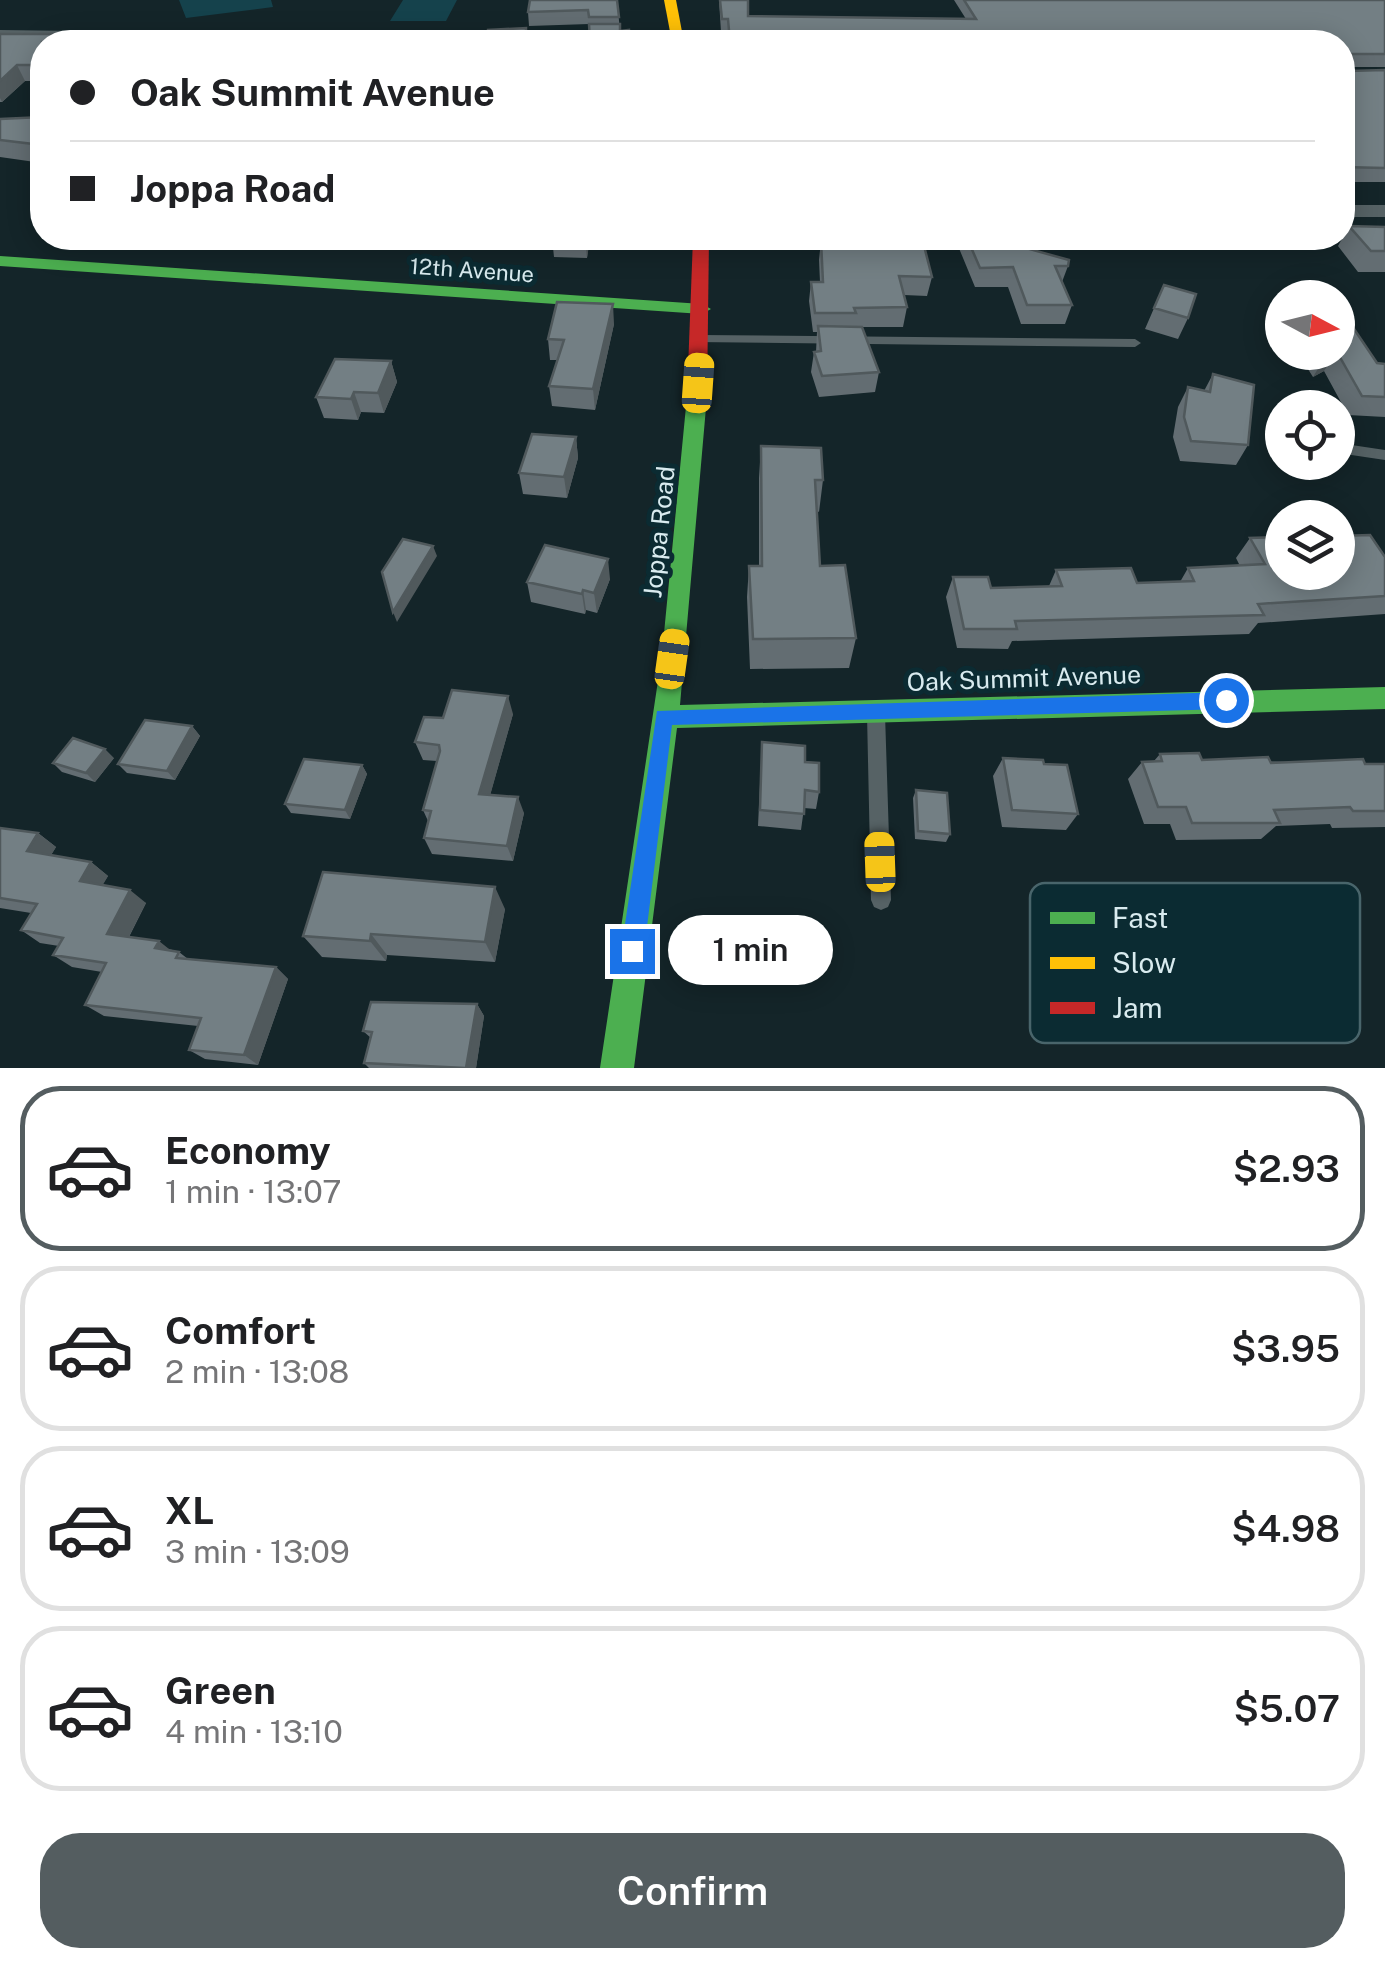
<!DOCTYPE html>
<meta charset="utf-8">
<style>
:root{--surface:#fff;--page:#f6f6f6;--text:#202124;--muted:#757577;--line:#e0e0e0;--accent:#545d60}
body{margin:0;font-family:"Public Sans",sans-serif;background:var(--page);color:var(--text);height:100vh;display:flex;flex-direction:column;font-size:38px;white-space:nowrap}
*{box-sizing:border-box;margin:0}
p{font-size:32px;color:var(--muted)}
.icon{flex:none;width:55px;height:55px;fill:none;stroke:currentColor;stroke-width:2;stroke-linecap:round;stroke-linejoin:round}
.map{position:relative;height:1068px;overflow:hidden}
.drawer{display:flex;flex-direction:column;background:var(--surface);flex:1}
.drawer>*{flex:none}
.banner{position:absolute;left:30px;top:30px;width:1325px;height:220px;border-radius:40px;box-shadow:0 5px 25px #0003;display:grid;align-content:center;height:220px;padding:0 40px;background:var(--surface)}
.needle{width:65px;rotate:97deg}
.tools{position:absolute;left:1265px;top:280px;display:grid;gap:20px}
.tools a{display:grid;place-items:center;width:90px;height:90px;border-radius:50%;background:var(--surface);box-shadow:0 5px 25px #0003;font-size:50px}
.end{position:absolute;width:45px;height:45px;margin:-22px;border:12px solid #1a73e8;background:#fff;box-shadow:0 0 0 5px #fff}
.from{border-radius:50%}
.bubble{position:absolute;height:70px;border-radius:35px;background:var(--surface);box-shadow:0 5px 25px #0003;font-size:32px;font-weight:600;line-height:70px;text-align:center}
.car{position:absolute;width:30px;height:60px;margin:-30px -15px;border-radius:12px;box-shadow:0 0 8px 2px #0007;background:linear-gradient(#f5c518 24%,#345 0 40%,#f5c518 0 76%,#345 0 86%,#f5c518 0)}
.banner b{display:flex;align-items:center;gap:35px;height:95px;font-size:38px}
.banner b+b{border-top:2px solid var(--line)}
.banner i{width:25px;height:25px;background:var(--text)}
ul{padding:18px 0 0;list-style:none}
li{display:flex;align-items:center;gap:30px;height:165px;margin:0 20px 15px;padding:0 20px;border:5px solid var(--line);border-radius:40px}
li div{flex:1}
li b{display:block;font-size:38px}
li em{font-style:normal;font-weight:600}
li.active{border-color:var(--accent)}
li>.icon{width:90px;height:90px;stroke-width:1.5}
.button{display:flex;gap:20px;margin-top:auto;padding:20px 40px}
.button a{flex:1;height:115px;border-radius:40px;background:var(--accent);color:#fff;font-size:40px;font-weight:600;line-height:115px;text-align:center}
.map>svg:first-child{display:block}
.green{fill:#15424c}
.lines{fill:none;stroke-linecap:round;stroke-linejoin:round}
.lane{fill:#566265;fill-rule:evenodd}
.street{fill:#566265;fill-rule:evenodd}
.fast{fill:#4caf50;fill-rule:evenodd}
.slow{fill:#ffc107;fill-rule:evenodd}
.jam{fill:#c62828;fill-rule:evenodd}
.wall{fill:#636d72}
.shaded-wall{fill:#50595c}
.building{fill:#737f84;stroke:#50595c;stroke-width:2.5}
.route{fill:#1a73e8}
.labels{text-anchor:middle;stroke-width:10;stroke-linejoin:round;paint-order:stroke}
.far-street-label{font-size:22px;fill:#d9ebef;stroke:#0b2b32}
.street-label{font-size:25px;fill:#d9ebef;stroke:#0b2b32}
.key{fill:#0b2b32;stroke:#49656b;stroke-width:2.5}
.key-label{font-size:28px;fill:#d9ebef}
</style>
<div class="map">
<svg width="1385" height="1068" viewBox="0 0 1385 1068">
<rect width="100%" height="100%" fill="#142529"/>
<path class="green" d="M179,0h92l2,7 -87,11z
M403,0h54l-11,21h-56z"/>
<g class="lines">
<path class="lane" d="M700,335l435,4 6,4 -6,4 -439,-5v-6z
M1338,443l47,7v10l-47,-7z
M876,706l6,3 3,5 6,186 -3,7 -7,3 -7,-3 -3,-7 -4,-186 3,-5z"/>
<path class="street" d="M0,30l458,6 219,-2 8,5 -2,3 -683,-2z
M1342,205h43v12h-43z"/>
<path class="fast" d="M0,256l702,48 9,5 -9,5 -702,-48z
M697,390l10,6 -27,309 705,-18v22l-708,19 -43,340h-34l62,-414 25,-258z"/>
<path class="slow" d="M664,0h12l8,42h-12z"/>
<path class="jam" d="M693,238h16l-2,158 -10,6 -10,-6z"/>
</g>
<path class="wall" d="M617,0l3,31 -31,-7 -60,2 -1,-14z
M719,0h29v16l218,3 -12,-19h431v67h-37l1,4 36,-1v112h-43v-140h-614l-1,-10h-6z
M0,34h67l4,8h-29l-1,39h-16l-23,21h-2z
M42,117v46l-42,-6v-38z
M1349,226l36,1v45h-27l-20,-26z
M552,238h38l-3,20 -33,-1z
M824,238h98l10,39 -5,19 -23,-1 3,12 -4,20h-49l25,45 -4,20 -56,5 -8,-25 3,-20h2l1,-20h-4l-4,-31 2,-19h9l-1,-22 2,-19h2z
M957,238h48l-1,4 64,24 -6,16 10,23 -7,19h-44l-13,-37h-33l-19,-46z
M1164,285l24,33 -10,21 -33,-10z
M614,324l-19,86 -43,-4 -3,-20 8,-26h-7l-2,-21z
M1297,352h41l39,11 8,1v53l-37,-2 -24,-44 -11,6z
M391,361l6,21 -13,31 -23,-1 -3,8 -34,-2 -8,-21z
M1213,374l35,71 -12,20 -56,-4 -7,-24 5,-30 10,-20 16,4z
M576,437l2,21 -11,40 -44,-4 -4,-21z
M761,446l62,34 -4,32 -2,-1 3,55 36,72 -7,30 -99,1 -3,-72 2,-31h10v-88z
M1250,538l135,19v57l-127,9 -9,11 -237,7 -4,8 -51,-1 -11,-51 7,-20 38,11 58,-2 7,-16 81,13 43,-1 8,-14 52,-2 -4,-8z
M610,579l-13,34 -11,-3 -1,4 -54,-12 -4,-20z
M513,714l-23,81 34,18 -11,48 -81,-7 -8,-16 4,-17 -5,-11 14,-49 -14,-1 -8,-18 28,-24z
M192,726l8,10 -25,44 -48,-7 -9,-9z
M762,742l43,20 14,30 -3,17 -12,-1 -3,22 -43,-4z
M1160,754l42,6 183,4v63l-53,1 -2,-4 -54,2 -15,13 -85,1 -6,-16h-26l-16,-45 14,-17 12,-1z
M114,758l-19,24 -33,-10 -9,-9z
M1003,758l41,6 34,50 -12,16 -64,-3 -9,-51z
M362,765l5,9 -17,45 -59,-6 -6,-9z
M916,790l34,44 -4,8 -31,-3 -2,-41z
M0,828l38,5 18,14 -5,8 40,7 17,14 -6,9 44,18 -17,34 50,15 9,7 88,8 12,12 -30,86 -53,-6 -16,-9 9,-24 -94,-10 -19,-11 17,-33 -30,-5 -19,-12 6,-9 -19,-3 -19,-13 10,-17 -31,-5z
M505,909l-10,53 -108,-7 -1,6 -64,-4 -19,-21z
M477,1004l7,12 -8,52h-107l-5,-5 7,-25 -8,-7z"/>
<path class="shaded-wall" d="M67,34l4,8h-13z
M42,57v23l-1,1 -8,-16z
M17,65l8,16 -23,21 -2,-4v-17z
M585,238h5l-3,20z
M613,304l1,20 -19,86 -2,-21z
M1336,352l-12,19 -11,6 12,-20z
M391,361l6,21 -13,31 -6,-20z
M354,392l7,20 -3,8 -7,-21z
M576,437l2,21 -11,40 -3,-21z
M433,546l4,10 -40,66 -4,-10z
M608,559l2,20 -13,34 -3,-20z
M583,590l3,20 -1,4 -3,-20z
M508,696l5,18 -27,96 -7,-16z
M192,726l8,10 -25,44 -8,-9z
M105,749l9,9 -19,24 -9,-9z
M362,765l5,9 -17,45 -5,-9z
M518,797l6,16 -11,48 -6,-15z
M38,833l18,14 -11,18 -18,-14z
M91,862l17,14 -11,19 -17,-14z
M495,887l10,22 -10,53 -10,-20z
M130,890l16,13 -22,43 -17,-12z
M371,934l16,21 -1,6 -16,-20z
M159,941l15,12 -19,-5z
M276,967l12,12 -30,86 -14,-10z
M477,1004l7,12 -8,52h-10z"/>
<path class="building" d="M530,0h87l2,17h-30l-1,-7 -60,2z
M720,0h28v16l228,3 -12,-19h421v54h-36l-4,4 4,13 36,-1v98l-43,-1v-125h-612l-2,-23h-6z
M589,24h31v7l9,-1 1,12h-40z
M526,28v14h-39l1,-12z
M0,34h67l-9,8h-16v15l-9,8h-16l-17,16z
M126,41h57l-2,1h-57z
M42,117v28l-42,-5v-21z
M1349,226l36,1v24h-14z
M825,238h97l10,39 -33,-1 8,31 -53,1 2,5h-41l-4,-31h12l-2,-41h4z
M967,238h38l-1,4 65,18 -1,6h-13l17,39h-45l-14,-38 -33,1z
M1164,285l32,9 -8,24 -34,-10z
M557,302l56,2 -20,85 -44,-3 15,-46 -16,-1z
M1338,317h8l31,46 8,1v33l-23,-1 -25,-44z
M818,326l44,1 17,45 -57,4 -8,-24 7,-1z
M1322,352h14l-11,5z
M335,359l56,2 -13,32 -24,-1 -3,7 -35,-2z
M1213,374l41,11 -6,60 -57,-4 -7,-24 4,-30 22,5z
M532,434l44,3 -12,40 -45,-4z
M761,446l60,2 2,32h-8l5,86 25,-1 11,73 -103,1 -4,-73h13z
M1370,535l15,22v39l-127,8 6,11 -249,6 2,8h-53l-11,-52h35l3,11 71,-2 -6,-16 75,-2 6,15 57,-2 -6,-13 77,-4 -15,-26 32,-1v35h56v-36z
M403,539l30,7 -40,66 -11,-40z
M545,545l63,14 -14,34 -11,-3 -1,4 -55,-12z
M452,690l56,6 -29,98 39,3 -11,49 -83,-8 7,-27 -8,-1 17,-59 -1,-6 -24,-3 9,-25 19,1z
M145,720l47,6 -25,45 -49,-7z
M73,738l32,11 -19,24 -33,-10z
M762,742l43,4v16l14,1v29l-14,-2 -1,24 -44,-4z
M1199,753l3,7 66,-3 3,6 92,-4 2,5h20v47h-32l-3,-4 -76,3 6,13h-88l-6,-16h-28l-16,-45 20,-1 -2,-7z
M1003,758l40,2 1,4 23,1 11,49 -66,-4z
M304,759l58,6 -17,45 -60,-6z
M916,790l31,3 3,41 -32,-3z
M0,828l38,5 -11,18 64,11 -11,19 50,9 -23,44 52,7 -4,7 24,4 -3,6 100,9 -32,88 -55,-5 12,-32 -116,-13 21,-42 -53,-8 10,-17 -42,-8 16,-26 -37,-6z
M323,872l172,15 -10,55 -114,-8 -1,7 -67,-5z
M371,1002l106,2 -11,64 -102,-5 8,-31 -9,-1z"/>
<path class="route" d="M1226,692l9,8 -9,9 -554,16 -28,226 -4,8 -8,3 -7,-3 -4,-8 36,-240z"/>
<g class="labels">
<g class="far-street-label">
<text transform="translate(472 270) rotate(4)" y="8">12th Avenue</text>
</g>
<g class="street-label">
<text transform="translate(659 532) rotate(-84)" y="9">Joppa Road</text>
<text transform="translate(1024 678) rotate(-2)" y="9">Oak Summit Avenue</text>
</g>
</g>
<rect x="1030" y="883" width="330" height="160" rx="15" class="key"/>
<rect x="1050" y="912" width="45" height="12" fill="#4caf50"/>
<rect x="1050" y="957" width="45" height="12" fill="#ffc107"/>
<rect x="1050" y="1002" width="45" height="12" fill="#c62828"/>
<g class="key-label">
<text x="1112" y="928">Fast</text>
<text x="1112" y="973">Slow</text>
<text x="1112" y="1018">Jam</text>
</g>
</svg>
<div class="tools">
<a><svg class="needle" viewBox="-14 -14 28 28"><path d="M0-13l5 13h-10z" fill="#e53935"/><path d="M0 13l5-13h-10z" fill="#757577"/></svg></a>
<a><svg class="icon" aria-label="locate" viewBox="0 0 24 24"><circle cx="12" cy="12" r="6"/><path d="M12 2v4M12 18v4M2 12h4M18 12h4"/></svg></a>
<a><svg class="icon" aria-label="layers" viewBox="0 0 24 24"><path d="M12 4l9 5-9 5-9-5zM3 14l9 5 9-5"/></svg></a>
</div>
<i class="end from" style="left:1226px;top:700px"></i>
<i class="end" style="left:632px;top:951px"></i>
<div class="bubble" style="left:668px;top:915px;width:165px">1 min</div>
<i class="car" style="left:698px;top:383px;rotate:4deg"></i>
<i class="car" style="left:672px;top:659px;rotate:8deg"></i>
<i class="car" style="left:880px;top:862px;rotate:358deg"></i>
<div class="banner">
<b><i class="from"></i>Oak Summit Avenue</b>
<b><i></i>Joppa Road</b>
</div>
</div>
<section class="drawer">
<ul>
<li class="active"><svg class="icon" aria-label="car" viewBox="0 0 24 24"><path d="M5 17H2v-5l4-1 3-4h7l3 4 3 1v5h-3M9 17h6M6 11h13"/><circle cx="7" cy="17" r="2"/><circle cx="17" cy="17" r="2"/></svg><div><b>Economy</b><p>1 min · 13:07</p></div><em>$2.93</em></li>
<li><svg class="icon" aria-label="car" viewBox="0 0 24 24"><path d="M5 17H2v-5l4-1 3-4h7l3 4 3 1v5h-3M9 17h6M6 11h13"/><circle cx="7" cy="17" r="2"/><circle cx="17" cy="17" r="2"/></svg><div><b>Comfort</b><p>2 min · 13:08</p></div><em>$3.95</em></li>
<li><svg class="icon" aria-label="car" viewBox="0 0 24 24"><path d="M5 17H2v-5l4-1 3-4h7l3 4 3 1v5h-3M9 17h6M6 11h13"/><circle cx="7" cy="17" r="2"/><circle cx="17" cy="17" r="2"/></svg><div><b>XL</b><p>3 min · 13:09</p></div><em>$4.98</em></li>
<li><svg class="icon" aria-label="car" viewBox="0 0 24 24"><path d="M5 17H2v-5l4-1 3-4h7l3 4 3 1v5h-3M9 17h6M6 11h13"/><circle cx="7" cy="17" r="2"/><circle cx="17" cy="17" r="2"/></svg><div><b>Green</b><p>4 min · 13:10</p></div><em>$5.07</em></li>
</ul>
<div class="button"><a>Confirm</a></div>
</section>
